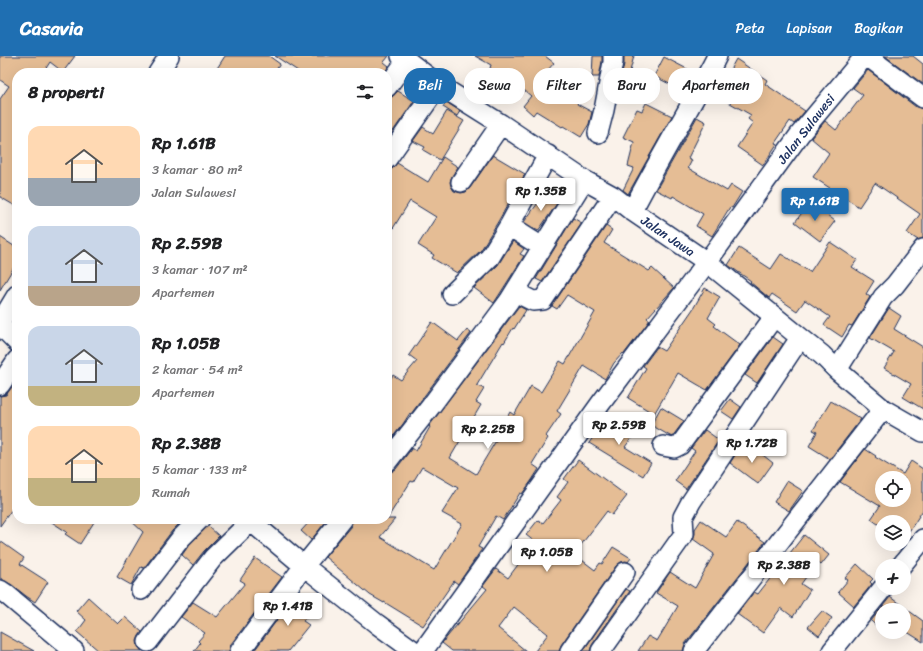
<!DOCTYPE html>
<html lang="id">
<head>
<meta charset="utf-8">
<style>
	body { margin:0; font-family:Sriracha,sans-serif; background:#f2f2f2; color:#202124; height:100vh; display:flex; flex-direction:column; font-size:15px; white-space:nowrap }
	* { box-sizing:border-box; margin:0 }
	p { font-size:13px; color:#757577 }
	.icon { flex:none; width:22px; height:22px; fill:none; stroke:currentColor; stroke-width:2; stroke-linecap:round; stroke-linejoin:round }
	.map { position:relative; flex:1; overflow:hidden }
	.details { position:absolute; left:12px; top:12px; width:380px; height:456px; display:flex; flex-direction:column; background:#fff; border-radius:16px; box-shadow:0 4px 16px #0002 }
	.details>* { flex:none }
	.hud { position:absolute; left:404px; top:12px; width:380px; height:36px; display:flex; gap:8px }
	.fabs { position:absolute; left:875px; top:415px; display:grid; gap:8px }
	.fabs a { display:grid; place-items:center; width:36px; height:36px; border-radius:50%; background:#fff; box-shadow:0 4px 16px #0002; font-size:20px }
	.price { position:absolute; translate:-50% -34px; padding:0 9px; border-radius:4px; background:#fff; color:#222; font-size:13px; line-height:26px; filter:drop-shadow(0 1px 2px #0008) }
	.price::after { content:''; position:absolute; left:50%; top:24px; width:12px; height:9px; margin-left:-6px; background:inherit; clip-path:polygon(0 0,100% 0,50% 100%) }
	.price.current { background:#1f6fb2; color:#fff }
	ul { padding:0; list-style:none }
	li { display:flex; align-items:center; gap:12px; height:100px; padding:0 16px }
	li span { display:grid; place-items:center; flex:none; width:112px; height:80px; border-radius:12px; color:#555 }
	li>.icon { margin-inline-start:auto }
	span .icon { width:48px; height:48px; fill:#fffc; stroke-width:1 }
	li b { font-size:17px }
	h2 { display:flex; justify-content:space-between; align-items:center; height:48px; padding:0 16px; font-size:17px }
	.pill { padding:0 14px; border-radius:16px; background:#fff; box-shadow:0 4px 16px #0002; font-size:14px; line-height:36px }
	.pill.current { background:#1f6fb2; color:#fff }
	header { display:flex; align-items:center; gap:24px; box-sizing:border-box; height:56px; padding:0 20px; background:#1f6fb2; color:#fff }
	header strong { font-size:19px }
	nav { display:flex; gap:22px; margin-inline-start:auto; font-size:14px }
	.map>svg:first-child { display:block }
	.building { fill:#e5bd95; stroke:#1b2f5e; fill-rule:evenodd }
	.lines { fill:none; stroke-linecap:round; stroke-linejoin:round }
	.minor-casing { stroke:#1b2f5e; stroke-width:22 }
	.minor { stroke:#fff; stroke-width:19 }
	.labels { text-anchor:middle; dominant-baseline:central; stroke-width:4; stroke-linejoin:round; paint-order:stroke }
	.street-label { font-size:13px; fill:#1b2f5e; stroke:#fff }
</style>
</head>
<body>
<header>
<strong>Casavia</strong>
<nav><a>Peta</a><a>Lapisan</a><a>Bagikan</a></nav>
</header>
<div class="map">
<svg width="923" height="595" viewBox="0 0 923 595">
	<rect width="100%" height="100%" fill="#faf2ea"/>
	<filter id="ink" filterUnits="userSpaceOnUse"><feTurbulence type="fractalNoise" baseFrequency=".025" numOctaves="2"/><feDisplacementMap in="SourceGraphic" scale="8" xChannelSelector="R" yChannelSelector="G"/><feConvolveMatrix kernelMatrix="1 2 1 2 8 2 1 2 1" color-interpolation-filters="sRGB"/></filter>
	<g filter="url(#ink)">
		<!-- building -->
		<path class="building" d="M0,0H75L63,16L50,6L43,17H17V151L0,141V43L9,30L0,24Z
			M225,0H269L280,8L274,17H214Z
			M275,0H389L384,6L389,10L384,17H301Z
			M475,0H545L554,7L547,15L583,38L577,48L592,56L589,68L581,81L563,70L562,71L536,55L533,59L523,50L531,40L506,19L502,23L490,12L491,9Z
			M593,0H602V5L599,21H592Z
			M624,0H634L629,19L622,18L624,8Z
			M885,0H913L923,8V28Z
			M664,1L691,15L681,34L654,20Z
			M736,3L767,24L765,28L805,55L794,68L790,65L775,87L777,88L763,109L737,91L753,67L748,63L751,59L716,39Z
			M868,14L916,51L923,53V182L918,184L907,177L920,158L875,127L859,151L813,121L829,97L811,82L825,65L836,74L863,39L853,32Z
			M398,35L414,45L387,84V42L392,41Z
			M446,46L460,55L457,60L443,51Z
			M646,47L672,60L628,138L623,134L634,112L628,110L634,86L623,81L637,53L642,55Z
			M447,55L464,65L440,104L423,94L425,91L413,85L423,71L433,78Z
			M697,61L706,66L688,102L692,104L688,112L727,135L731,129L742,136L732,152L730,151L712,180L696,170L703,158L673,140L672,142L656,134Z
			M493,99L525,118L499,164L481,194L457,217L432,202L434,199L418,189L436,161L410,145L387,182V116L389,114L392,113L397,107L428,126L443,101L458,111L452,120L450,126L451,130L454,135L461,137L466,136L470,132Z
			M546,136L558,146L545,165L538,175L524,166Z
			M810,146L835,165L820,185L795,166Z
			M573,162L582,167L542,226L536,223Z
			M606,170L612,174L604,187L649,215L652,212L674,232L647,262L650,264L624,298L623,297L614,307L605,323L584,310L557,355L561,358L546,380L548,382L532,408L539,413L532,424L522,438L520,437L503,464L496,460L478,491L482,493L458,528L454,525L423,570L384,546V547L370,539L325,501L351,470L353,463H387V417L391,416L396,413L412,392L416,395L430,371L429,370L519,250L526,254L514,273L513,272L504,287L503,286L477,329L484,333L476,346L481,349L450,402L476,418L500,378L498,377L510,356L514,359L531,330L541,336L560,305L565,308L595,256L567,239L557,253L552,250ZM422,411L458,432L442,457L462,468L434,514L380,481L395,463H387L411,425L413,426Z
			M0,181L17,192V206L0,234Z
			M513,185L524,193L520,198L524,200L494,247L474,232L498,209Z
			M830,186L857,204L852,211L874,225L866,238L870,241L852,270L849,269L842,281L824,269L830,261L805,244L797,255L772,238L769,242L750,226L751,225L728,209L739,192L771,213L781,198L810,216Z
			M705,232L720,241L708,262L716,268L714,270L740,289L707,334L678,317L654,358L628,342L646,312L643,310L657,291L664,295L693,253Z
			M889,252L901,260L894,273L923,291V353L903,341L911,328L884,312L894,296L870,282Z
			M432,266L458,285L467,274L471,277L422,343L411,358L410,357L403,368L387,388V328L393,319L401,324L417,305L409,299Z
			M773,281L783,288L757,327L745,319Z
			M17,324V446L0,470V340L6,339Z
			M730,343L741,351L733,363L721,355Z
			M831,345L861,363L830,403L809,390L817,376L813,374Z
			M661,351L684,365L672,381L670,380L651,369Z
			M607,361L633,380L625,391L651,407L643,420L589,387Z
			M705,374L719,384L686,433L675,425L695,395L691,392Z
			M749,388L773,407L758,428L730,407L737,396L741,399Z
			M865,393L876,400L875,401L903,418L911,405L923,413V454L904,483V466H882V471L871,463L880,450L840,426ZM882,422H904V444H882Z
			M578,404L627,440L612,459L607,455L574,498L595,514L600,507L602,508L613,491L631,502L628,506L626,505L621,506L616,510L561,589L559,595H535L548,578L514,551L498,572L526,595H452L442,587L487,533L483,530L496,513L508,522L535,486L526,479L538,464L543,467L561,444L557,441L568,426L564,423Z
			M787,425L803,435L789,455L774,446Z
			M47,463H96L80,488L65,478L67,476Z
			M129,463H184L172,475L144,512L141,511L131,529L117,521L143,476Z
			M312,463H328L311,484L301,475Z
			M701,464L726,481L737,466L765,486L685,588L683,595H638L648,580L657,585L678,550L656,537L670,516L695,532L714,498L693,483L695,478V473Z
			M208,470L219,480L204,495L193,509L182,499L189,489Z
			M804,479L829,499L821,509L817,506L801,528L810,534L793,561L781,552L763,577L737,558L754,536L758,538Z
			M0,485L24,502L20,508L48,526L35,546L26,540L12,529L0,522Z
			M255,502L282,521L231,588L229,595H194L200,587L198,585L205,577L181,561L193,546L217,561L245,527L240,524Z
			M857,508L873,523L870,526L872,528L854,550L838,536L848,524L845,522Z
			M626,533L630,535L617,553L592,589L590,595H583Z
			M297,537L315,551L303,565L309,569L288,595H254Z
			M88,541L118,568L125,561L142,576L139,580L137,585L138,591L142,595H99L77,576L86,564L76,555Z
			M890,541L923,565V586L904,574V554H882V575L871,565Z
			M822,555L832,562L819,580L808,571Z
			M0,576L34,595H0Z"/>
		<g class="lines">
			<defs>
				<path id="minor" d="M401,0L439,29L501,68L584,124L613,140L632,155L707,206L822,299L837,314L883,353L923,376
					M867,0L923,42
					M158,17L169,0
					M387,31L407,4
					M598,77L604,54L613,6V0
					M387,103L439,29
					M461,126L501,68
					M632,155C658,105 687,57 713,8L717,0
					M509,170L542,191
					M515,236L533,245L543,244L613,140
					M452,238L490,201L509,170L548,99
					M0,267L17,239
					M0,269L17,286
					M837,314L883,241L895,229L923,193
					M0,329L17,304
					M663,390L674,392L680,389L774,261
					M387,406L431,350L509,245L584,124
					M248,463L304,510L377,568L414,595
					M901,510L923,483
					M0,534L6,538L74,595
					M141,534L181,482L200,463
					M148,586L213,502L253,463
					M240,595L304,510L342,463
					M423,595L601,347L707,206L800,78L865,0
					M570,595L625,516
					M601,595L684,478L683,461L691,446L800,282
					M694,595L883,353
					M832,595L883,532"/>
			</defs>
			<!-- minor casing -->
			<use href="#minor" class="minor-casing"/>
			<!-- minor -->
			<use href="#minor" class="minor"/>
		</g>
	</g>
	<g class="labels">
		<!-- street labels -->
		<g class="street-label">
			<text transform="translate(806 73) rotate(-52)">Jalan Sulawesi</text>
			<text transform="translate(668 180) rotate(34)">Jalan Jawa</text>
		</g>
	</g>
</svg>
<div class="fabs">
<a><svg class="icon" aria-label="locate" viewBox="0 0 24 24"><circle cx="12" cy="12" r="6"/><path d="M12 2v4M12 18v4M2 12h4M18 12h4"/></svg></a>
<a><svg class="icon" aria-label="layers" viewBox="0 0 24 24"><path d="M12 4l9 5-9 5-9-5zM3 14l9 5 9-5"/></svg></a>
<a>+</a>
<a>−</a>
</div>
<b class="price" style="left:541px;top:156px">Rp 1.35B</b>
<b class="price current" style="left:815px;top:166px">Rp 1.61B</b>
<b class="price" style="left:619px;top:390px">Rp 2.59B</b>
<b class="price" style="left:488px;top:394px">Rp 2.25B</b>
<b class="price" style="left:752px;top:408px">Rp 1.72B</b>
<b class="price" style="left:547px;top:517px">Rp 1.05B</b>
<b class="price" style="left:784px;top:530px">Rp 2.38B</b>
<b class="price" style="left:288px;top:571px">Rp 1.41B</b>
<div class="hud">
<a class="pill current">Beli</a>
<a class="pill">Sewa</a>
<a class="pill">Filter</a>
<a class="pill">Baru</a>
<a class="pill">Apartemen</a>
</div>
<section class="details">
<h2>8 properti<svg class="icon" aria-label="filters" viewBox="0 0 24 24"><path d="M4 7h16M4 17h16"/><circle cx="9" cy="7" r="2"/><circle cx="15" cy="17" r="2"/></svg></h2>
<ul>
<li><span style="background:linear-gradient(#ffd9b3 65%,#9aa5b1 0)"><svg class="icon" aria-label="home" viewBox="0 0 24 24"><path d="M3 11l9-7 9 7M6 9v11h12V9"/></svg></span><div><b>Rp 1.61B</b><p>3 kamar · 80 m²</p><p>Jalan Sulawesi</p></div></li>
<li><span style="background:linear-gradient(#c9d6e8 75%,#b9a48a 0)"><svg class="icon" aria-label="home" viewBox="0 0 24 24"><path d="M3 11l9-7 9 7M6 9v11h12V9"/></svg></span><div><b>Rp 2.59B</b><p>3 kamar · 107 m²</p><p>Apartemen</p></div></li>
<li><span style="background:linear-gradient(#c9d6e8 75%,#c2b280 0)"><svg class="icon" aria-label="home" viewBox="0 0 24 24"><path d="M3 11l9-7 9 7M6 9v11h12V9"/></svg></span><div><b>Rp 1.05B</b><p>2 kamar · 54 m²</p><p>Apartemen</p></div></li>
<li><span style="background:linear-gradient(#ffd9b3 65%,#c2b280 0)"><svg class="icon" aria-label="home" viewBox="0 0 24 24"><path d="M3 11l9-7 9 7M6 9v11h12V9"/></svg></span><div><b>Rp 2.38B</b><p>5 kamar · 133 m²</p><p>Rumah</p></div></li>
</ul>
</section>
</div>
</body>
</html>
